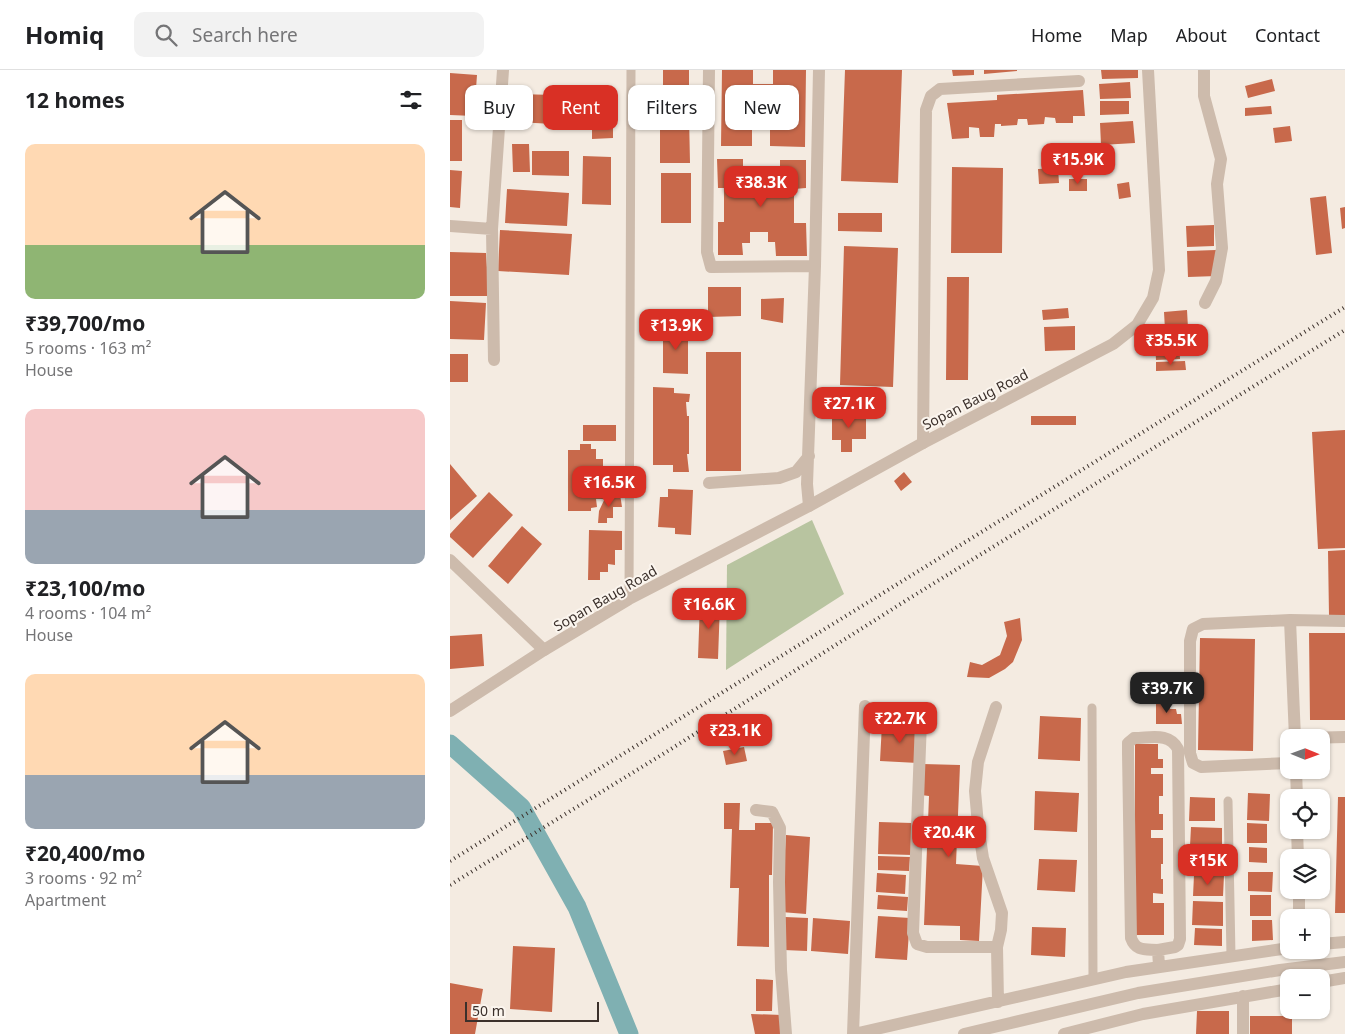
<!DOCTYPE html>
<html lang="en">
<head>
<meta charset="utf-8">
<style>
	body { margin:0; font-family:"Noto Sans",sans-serif; background:#f2f2f2; color:#202124; height:100vh; display:flex; flex-direction:column; font-size:19px; white-space:nowrap }
	* { box-sizing:border-box; margin:0 }
	p { font-size:16px; color:#757577 }
	.icon { flex:none; width:28px; height:28px; fill:none; stroke:currentColor; stroke-width:2; stroke-linecap:round; stroke-linejoin:round }
	.map { position:relative; flex:1; overflow:hidden }
	.sheet { display:flex; flex-direction:column; background:#fff; width:450px }
	.sheet>* { flex:none }
	.banner { position:absolute; left:15px; top:15px; width:475px; height:45px; display:flex; gap:10px }
	.needle { width:32px; rotate:91deg }
	.buttons { position:absolute; left:830px; top:659px; display:grid; gap:10px }
	.buttons a { display:grid; place-items:center; width:50px; height:50px; border-radius:10px; background:#fff; box-shadow:0 1px 4px #0004; font-size:25px }
	.scale { position:absolute; left:15px; bottom:12px; width:134px; box-sizing:border-box; padding-left:5px; border:2px solid #3b302b; border-top:0; font-size:14px; line-height:18px; white-space:nowrap; color:#3b302b; -webkit-text-stroke:4px #fbf5ee; paint-order:stroke }
	.price { position:absolute; translate:-50% -42px; padding:0 11px; border-radius:10px; background:#d93025; color:#fff; font-size:16px; line-height:32px; filter:drop-shadow(0 1px 2px #0008) }
	.price::after { content:''; position:absolute; left:50%; top:30px; width:15px; height:11px; margin-left:-8px; background:inherit; clip-path:polygon(0 0,100% 0,50% 100%) }
	.price.on { background:#222; color:#fff }
	ul { padding:0; list-style:none }
	li { display:grid; align-content:center; gap:10px; height:265px; padding:0 25px }
	li span { display:grid; place-items:center; height:155px; border-radius:10px; color:#555 }
	li>.icon { margin-inline-start:auto }
	span .icon { width:90px; height:90px; fill:#fffc; stroke-width:1 }
	li b { font-size:21px }
	h2 { display:flex; justify-content:space-between; align-items:center; height:60px; padding:0 25px; font-size:21px }
	.pill { padding:0 18px; border-radius:10px; background:#fff; box-shadow:0 1px 4px #0004; font-size:18px; line-height:45px }
	.pill.on { background:#d93025; color:#fff }
	header { display:flex; align-items:center; gap:30px; box-sizing:border-box; height:70px; padding:0 25px; background:#fff; border-bottom:1px solid #e0e0e0 }
	header strong { font-size:24px }
	nav { display:flex; gap:28px; margin-inline-start:auto; font-size:18px }
	.search { width:350px; height:45px; background:#f2f2f2; display:flex; align-items:center; gap:12px; box-sizing:border-box; padding:0 18px; border-radius:10px; color:#757577; font-size:19px }
	main { display:flex; flex:1; min-height:0 }
	.map>svg:first-child { display:block }
	.green { fill:#b8c4a0 }
	.lines { fill:none; stroke-linecap:round; stroke-linejoin:round }
	.canal { stroke:#7fb0b2; stroke-width:19 }
	.building { fill:#c8694b }
	.service { stroke:#cdbbac; stroke-width:9 }
	.minor { stroke:#cdbbac; stroke-width:12 }
	.tertiary { stroke:#cdbbac; stroke-width:12 }
	.rail { stroke:#3b302b; stroke-width:4; stroke-dasharray:1 4; stroke-linecap:butt }
	.labels { text-anchor:middle; dominant-baseline:central; stroke-width:4; stroke-linejoin:round; paint-order:stroke }
	.street-label { font-size:14px; fill:#3b302b; stroke:#fbf5ee }
</style>
</head>
<body>
<header>
<strong>Homiq</strong>
<div class="search"><svg class="icon" aria-label="search" viewBox="0 0 24 24"><circle cx="10" cy="10" r="6"/><path d="M15 15l6 6"/></svg>Search here</div>
<nav><a>Home</a><a>Map</a><a>About</a><a>Contact</a></nav>
</header>
<main>
<section class="sheet">
<h2>12 homes<svg class="icon" aria-label="filters" viewBox="0 0 24 24"><path d="M4 7h16M4 17h16"/><circle cx="9" cy="7" r="2"/><circle cx="15" cy="17" r="2"/></svg></h2>
<ul>
<li><span style="background:linear-gradient(#ffd9b3 65%,#8fb573 0)"><svg class="icon" aria-label="home" viewBox="0 0 24 24"><path d="M3 11l9-7 9 7M6 9v11h12V9"/></svg></span><div><b>₹39,700/mo</b><p>5 rooms · 163 m²</p><p>House</p></div></li>
<li><span style="background:linear-gradient(#f6c9c9 65%,#9aa5b1 0)"><svg class="icon" aria-label="home" viewBox="0 0 24 24"><path d="M3 11l9-7 9 7M6 9v11h12V9"/></svg></span><div><b>₹23,100/mo</b><p>4 rooms · 104 m²</p><p>House</p></div></li>
<li><span style="background:linear-gradient(#ffd9b3 65%,#9aa5b1 0)"><svg class="icon" aria-label="home" viewBox="0 0 24 24"><path d="M3 11l9-7 9 7M6 9v11h12V9"/></svg></span><div><b>₹20,400/mo</b><p>3 rooms · 92 m²</p><p>Apartment</p></div></li>
</ul>
</section>
<div class="map">
<svg width="895" height="964" viewBox="0 0 895 964">
	<rect width="100%" height="100%" fill="#f4ebe1"/>
	<!-- green -->
	<path class="green" d="M362,450L394,524L276,600L277,495Z"/>
	<g class="lines">
		<!-- canal -->
		<path class="canal" d="M0,674L71,737L127,837L179,964"/>
	</g>
	<!-- building -->
	<path class="building" d="M213,0H239V19H213Z
		M272,0H303V14H323V0H356L355,77L320,76V50H302V76H271Z
		M395,0H452L448,113L391,111Z
		M502,0H524V5L503,6Z
		M534,0H567V1L534,4Z
		M651,0H688V8L652,9Z
		M0,3L27,5L24,46L0,45Z
		M822,9L825,21L798,28L795,16Z
		M680,12L681,28L650,29L649,14Z
		M633,20L635,46H623V53H606L605,48L595,47L594,54L578,55L577,49H568L567,55L551,56V54H545L544,67H530L529,58L519,57V68L502,69L497,33L547,30V25Z
		M68,24L104,25L103,54L67,52Z
		M142,27H163V68L142,69Z
		M650,31H679V44L650,45Z
		M821,36L822,44L795,46V38Z
		M239,45L240,93H210V46Z
		M0,50H12V91H0Z
		M683,51L685,73L651,75L650,53Z
		M840,56L842,71L825,73L823,58Z
		M62,74H79L80,102H63Z
		M82,81H119V106L82,105Z
		M133,86L161,87V135L132,134Z
		M267,89H293V99H301V123L322,122L321,98H330V90H356V118L344,119V153H356L357,186H326L325,172H318V162H300V173H292L293,185H268V152H274V118H268Z
		M502,97L553,98L552,183H501Z
		M608,98L609,113L589,114L588,99Z
		M0,100L12,101L10,138L0,137Z
		M211,103H241V153H211Z
		M619,109H637V121H619Z
		M679,112L681,127L669,129L667,114Z
		M57,119L119,123L117,156L55,153Z
		M876,126L882,183L866,185L860,128Z
		M895,137V158L892,159L890,138Z
		M388,143H432V162L388,161Z
		M764,155V176L737,177L736,156Z
		M50,160L122,164L119,205L48,201Z
		M394,176L448,178L443,317L390,315Z
		M766,180L767,206L738,207L737,181Z
		M0,182L36,183L39,226H0Z
		M497,207H519L518,310H496Z
		M258,217H291V246L258,247Z
		M334,228L333,253L311,249V229Z
		M0,231L36,233L34,270L0,269Z
		M618,238L619,248L593,250L592,240Z
		M737,240L738,258L715,260L714,242Z
		M625,256V280L595,281L594,257Z
		M213,258H238V304L213,303Z
		M729,270L730,289L706,290L705,272Z
		M256,282H291V401H256Z
		M0,284H18V312H0Z
		M735,291L736,300L706,301V292Z
		M203,317L224,318V323L240,324L239,332H236L237,346H239V384H237L239,402H223V395H203Z
		M416,343V369H402V382H391V370H382V344Z
		M581,346H626V355H581Z
		M133,355H166V371H133Z
		M895,360V478L868,479L862,362Z
		M130,374H141V379H146V389H153V403H146V415H153V429H146L147,437L141,438V441H118V380H130Z
		M0,394L27,426L0,450Z
		M454,402L462,412L451,421L444,411Z
		M218,419L243,420L241,465L225,464V458L208,457L210,427H218Z
		M39,422L63,445L23,488L0,467V464Z
		M170,424L172,437H163V448H157V453H148L149,441L156,426Z
		M72,456L92,474L58,514L38,496Z
		M139,460L172,461V480H165V495L158,494V502H150V510H138Z
		M895,480V546H879L878,481Z
		M250,532L270,533L268,589L248,588Z
		M570,548L572,570L563,592L555,599L539,608L517,607L520,592L532,595L550,585L557,566L554,552Z
		M859,563H895V650H860Z
		M32,564L34,596L0,599V566Z
		M750,568L805,569L803,681L748,680Z
		M706,632H727V634H720V639H726L727,644H731L732,654H706Z
		M590,646L631,648L630,691L588,689Z
		M432,654L470,656L468,693L430,691Z
		M685,674H708V689H713V698H701V704H713V726H709V744H713V760H701V768H713V794H711V809H713V824L703,823V833H714V865H685Z
		M294,677L297,691L276,695L273,681Z
		M473,694L510,695L506,794L533,796L529,871L510,870V856L474,855L479,726L471,725Z
		M585,721L629,723L627,762L584,760Z
		M798,723L820,724L819,751L797,750Z
		M740,727L765,728V751H739Z
		M888,727H895V843H885Z
		M274,733H290L289,760H305V753H323L322,805H319V877L287,876L289,818H280L282,759H274Z
		M429,752L462,753V785L428,784Z
		M797,753L817,754V773H797Z
		M741,757L772,758V777L740,776Z
		M336,765L360,767L356,844L331,842Z
		M799,777L817,778V793L799,792Z
		M745,783L774,784V805L744,804Z
		M428,786L460,787L459,801L428,800Z
		M589,789L627,790L625,822L587,820Z
		M798,802H823L822,822L798,821Z
		M427,803L456,805L455,824L426,822Z
		M744,805H774L773,826H743Z
		M428,825L458,827L457,841L427,839Z
		M800,825H821V846H800Z
		M743,831L773,832V856L742,855Z
		M428,846L460,848L457,890L425,888Z
		M335,847L358,848L357,881L334,880Z
		M363,848L400,851L398,884L361,881Z
		M802,850H822L823,870L802,871Z
		M582,857L616,858L615,887L581,885Z
		M745,858L772,859V876L744,875Z
		M63,876L105,878L102,942L60,939Z
		M306,909L323,910L322,941H306Z
		M0,913L33,919L25,964H0Z
		M747,941H779V964H746Z
		M301,944L332,945V964H305Z
		M800,946H842V964H800Z"/>
	<g class="lines">
		<!-- service -->
		<path class="service" d="M179,529L181,0
			M642,638L643,909
			M778,731L781,886"/>
		<!-- minor -->
		<path class="minor" d="M259,0L257,182L261,197L365,196
			M754,0V26L771,89L767,114L772,178L766,211L755,233
			M0,156L42,159
			M44,290L42,159L53,0
			M473,373L476,40L481,26L490,19L629,11
			M259,413L329,408L346,402L359,386
			M359,436L357,414L365,196L369,0
			M0,490L94,580
			M840,550L845,668
			M546,637L528,692L525,721L528,755L533,788L552,843L551,860L547,877L548,932
			M471,651L463,863L467,874L477,877H547
			M854,668L895,667
			M839,693L751,697L743,693L740,683V571L743,559L753,554L840,550L895,551
			M846,700L847,728
			M306,740L322,742L330,758L329,812L331,900L336,964
			M847,760L848,788
			M849,820V848
			M871,874L895,872
			M708,880L725,877L728,875L730,869L728,679C719,662 701,668 684,668L678,673V683L681,868C686,882 696,879 708,880L709,896
			M871,912L895,908
			M403,964L415,636
			M404,964L676,902L839,878
			M614,964L693,944L839,919
			M793,964V926"/>
		<!-- tertiary -->
		<path class="tertiary" d="M0,641L94,580L179,529L359,436L473,373L663,274L687,255L703,228L709,200L698,0
			M514,964L688,923L830,900L895,892"/>
		<!-- rail -->
		<path class="rail" d="M0,791L895,237
			M0,815L213,684L460,528L895,260"/>
	</g>
	<g class="labels">
		<!-- street labels -->
		<g class="street-label">
			<text transform="translate(525 329) rotate(-27)">Sopan Baug Road</text>
			<text transform="translate(155 528) rotate(-30)">Sopan Baug Road</text>
		</g>
	</g>
</svg>
<div class="buttons">
<a><svg class="needle" viewBox="-14 -14 28 28"><path d="M0-13l5 13h-10z" fill="#e53935"/><path d="M0 13l5-13h-10z" fill="#757577"/></svg></a>
<a><svg class="icon" aria-label="locate" viewBox="0 0 24 24"><circle cx="12" cy="12" r="6"/><path d="M12 2v4M12 18v4M2 12h4M18 12h4"/></svg></a>
<a><svg class="icon" aria-label="layers" viewBox="0 0 24 24"><path d="M12 4l9 5-9 5-9-5zM3 14l9 5 9-5"/></svg></a>
<a>+</a>
<a>−</a>
</div>
<div class="scale">50 m</div>
<b class="price" style="left:628px;top:115px">₹15.9K</b>
<b class="price" style="left:311px;top:138px">₹38.3K</b>
<b class="price" style="left:226px;top:281px">₹13.9K</b>
<b class="price" style="left:721px;top:296px">₹35.5K</b>
<b class="price" style="left:399px;top:359px">₹27.1K</b>
<b class="price" style="left:159px;top:438px">₹16.5K</b>
<b class="price" style="left:259px;top:560px">₹16.6K</b>
<b class="price on" style="left:717px;top:644px">₹39.7K</b>
<b class="price" style="left:450px;top:674px">₹22.7K</b>
<b class="price" style="left:285px;top:686px">₹23.1K</b>
<b class="price" style="left:499px;top:788px">₹20.4K</b>
<b class="price" style="left:758px;top:816px">₹15K</b>
<div class="banner">
<a class="pill">Buy</a>
<a class="pill on">Rent</a>
<a class="pill">Filters</a>
<a class="pill">New</a>
</div>
</div>
</main>
</body>
</html>
